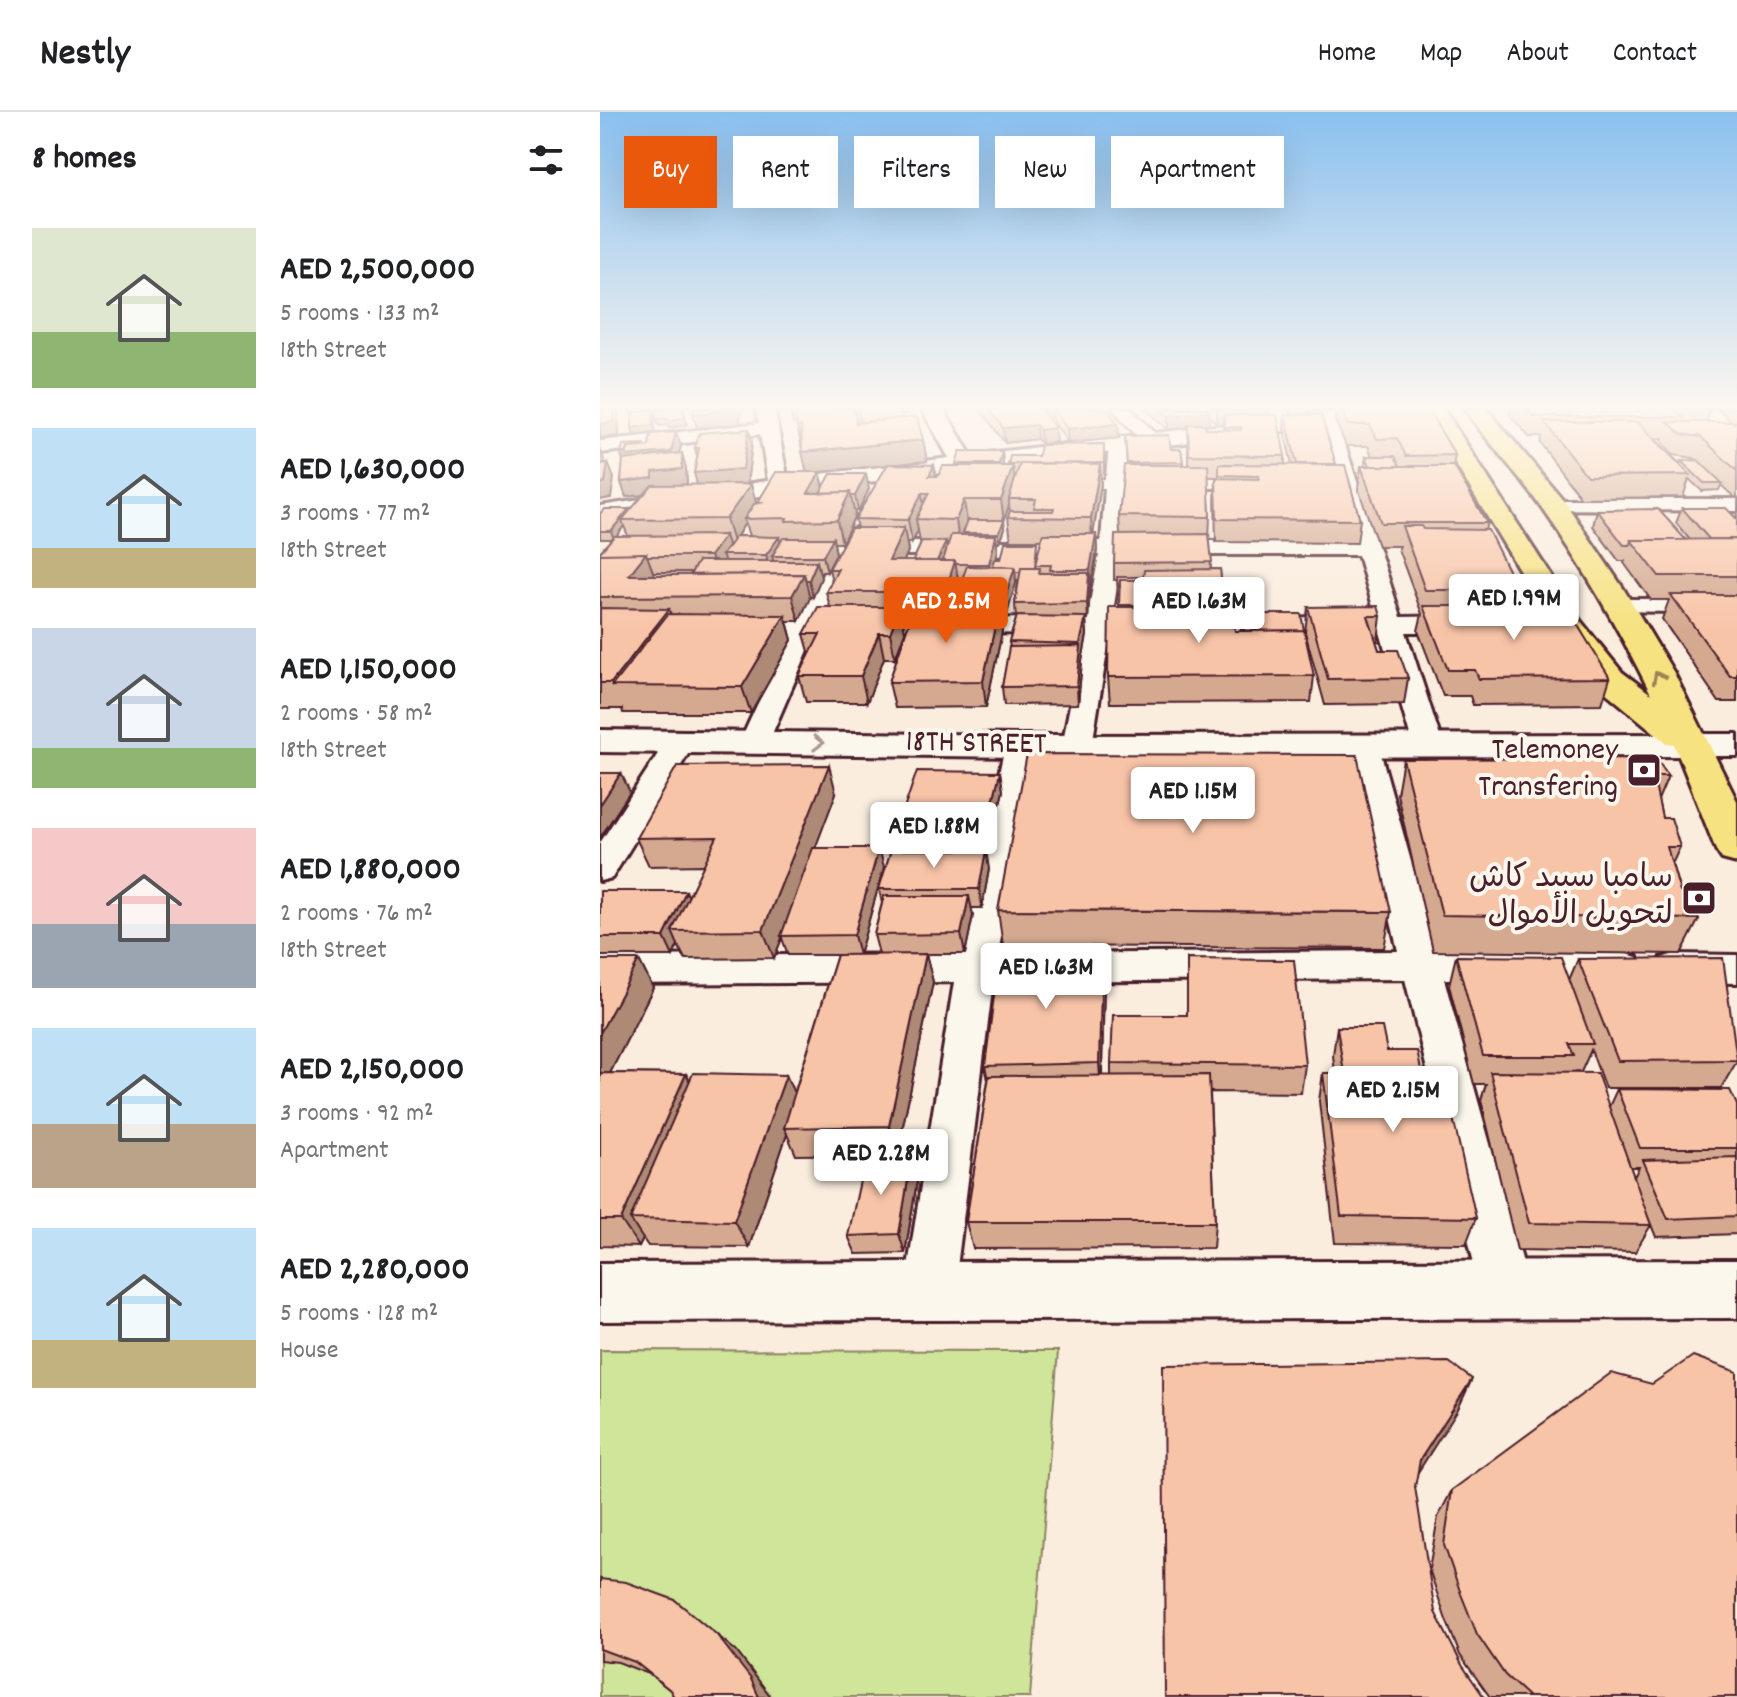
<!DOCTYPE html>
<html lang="en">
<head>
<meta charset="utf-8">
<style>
	body { margin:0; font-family:Dekko,"Playpen Sans Arabic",sans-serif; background:#f6f6f6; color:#202124; height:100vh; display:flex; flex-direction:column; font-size:30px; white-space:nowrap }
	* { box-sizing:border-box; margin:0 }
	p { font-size:26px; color:#757577 }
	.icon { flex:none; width:44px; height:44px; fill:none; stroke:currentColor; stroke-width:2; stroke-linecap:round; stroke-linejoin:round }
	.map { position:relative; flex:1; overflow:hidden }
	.side { display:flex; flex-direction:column; background:#fff; width:600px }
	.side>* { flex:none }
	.banner { position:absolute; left:24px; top:24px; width:760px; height:72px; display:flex; gap:16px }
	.price { position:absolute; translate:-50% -68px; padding:0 18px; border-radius:8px; background:#fff; color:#222; font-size:26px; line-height:52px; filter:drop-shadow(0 2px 4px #0008) }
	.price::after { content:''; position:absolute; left:50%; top:48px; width:24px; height:18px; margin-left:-12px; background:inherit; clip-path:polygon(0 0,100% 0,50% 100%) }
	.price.current { background:#ea580c; color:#fff }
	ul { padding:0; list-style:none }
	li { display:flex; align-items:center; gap:24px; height:200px; padding:0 32px }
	li span { display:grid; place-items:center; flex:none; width:224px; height:160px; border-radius:0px; color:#555 }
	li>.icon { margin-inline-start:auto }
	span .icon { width:96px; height:96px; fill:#fffc; stroke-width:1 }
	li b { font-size:34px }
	h2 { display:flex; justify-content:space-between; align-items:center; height:96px; padding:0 32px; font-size:34px }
	.chip { padding:0 28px; border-radius:0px; background:#fff; box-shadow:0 8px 32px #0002; font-size:28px; line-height:72px }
	.chip.current { background:#ea580c; color:#fff }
	header { display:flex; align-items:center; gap:48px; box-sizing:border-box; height:112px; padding:0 40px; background:#fff; border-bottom:2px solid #e0e0e0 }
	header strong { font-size:38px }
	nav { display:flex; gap:44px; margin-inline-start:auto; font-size:28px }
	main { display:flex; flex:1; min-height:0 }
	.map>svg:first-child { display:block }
	.green { fill:#cee59a; stroke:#8c8262; stroke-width:2 }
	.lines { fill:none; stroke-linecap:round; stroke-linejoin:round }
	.street-casing { stroke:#4a1f2b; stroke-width:6 }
	.secondary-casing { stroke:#4a1f2b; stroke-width:6 }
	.primary-casing { stroke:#4a1f2b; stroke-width:6 }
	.street { fill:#fbf7ec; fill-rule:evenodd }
	.secondary { fill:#fbf7ec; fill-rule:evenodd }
	.primary { fill:#f6e281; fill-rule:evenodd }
	.wall { fill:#d5a990; stroke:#4a1f2b; stroke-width:2; fill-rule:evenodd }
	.shaded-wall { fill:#ae8976; stroke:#4a1f2b; stroke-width:2 }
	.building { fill:#f8c4a8; stroke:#4a1f2b; stroke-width:2 }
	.oneway { stroke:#a08056 }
	.oneway2 { stroke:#ab9695 }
	.labels { text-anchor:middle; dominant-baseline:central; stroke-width:8; stroke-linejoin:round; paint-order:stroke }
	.street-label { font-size:32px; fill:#4a1f2b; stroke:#fbf7ec }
	.poi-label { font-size:32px; fill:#4a1f2b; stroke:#fbf7ec; text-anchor:end }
</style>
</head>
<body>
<header>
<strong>Nestly</strong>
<nav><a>Home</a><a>Map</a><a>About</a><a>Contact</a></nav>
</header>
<main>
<section class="side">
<h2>8 homes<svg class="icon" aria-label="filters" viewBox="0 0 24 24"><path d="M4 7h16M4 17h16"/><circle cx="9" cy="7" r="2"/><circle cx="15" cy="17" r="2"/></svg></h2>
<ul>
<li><span style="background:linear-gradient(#dfe7d0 65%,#8fb573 0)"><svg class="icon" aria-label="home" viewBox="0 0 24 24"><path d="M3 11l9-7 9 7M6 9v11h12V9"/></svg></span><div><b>AED 2,500,000</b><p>5 rooms · 133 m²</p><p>18th Street</p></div></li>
<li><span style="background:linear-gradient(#bfe0f5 75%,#c2b280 0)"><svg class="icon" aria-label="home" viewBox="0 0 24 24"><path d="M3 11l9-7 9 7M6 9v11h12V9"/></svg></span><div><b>AED 1,630,000</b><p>3 rooms · 77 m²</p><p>18th Street</p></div></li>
<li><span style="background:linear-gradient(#c9d6e8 75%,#8fb573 0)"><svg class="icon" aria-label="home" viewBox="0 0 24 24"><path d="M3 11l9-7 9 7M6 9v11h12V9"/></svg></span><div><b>AED 1,150,000</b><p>2 rooms · 58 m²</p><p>18th Street</p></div></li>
<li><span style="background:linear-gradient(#f6c9c9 60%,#9aa5b1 0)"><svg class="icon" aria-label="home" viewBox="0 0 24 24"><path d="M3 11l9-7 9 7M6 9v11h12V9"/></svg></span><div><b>AED 1,880,000</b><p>2 rooms · 76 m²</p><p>18th Street</p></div></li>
<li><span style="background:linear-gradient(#bfe0f5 60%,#b9a48a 0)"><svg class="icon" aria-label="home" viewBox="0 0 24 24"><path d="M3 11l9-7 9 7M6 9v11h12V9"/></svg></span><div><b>AED 2,150,000</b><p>3 rooms · 92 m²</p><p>Apartment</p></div></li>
<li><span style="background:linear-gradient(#bfe0f5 70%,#c2b280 0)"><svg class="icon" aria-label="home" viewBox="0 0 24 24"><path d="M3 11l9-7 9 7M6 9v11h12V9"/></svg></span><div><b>AED 2,280,000</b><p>5 rooms · 128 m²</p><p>House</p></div></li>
</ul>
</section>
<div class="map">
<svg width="1137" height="1585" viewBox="0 0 1137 1585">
	<rect width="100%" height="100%" fill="#faedde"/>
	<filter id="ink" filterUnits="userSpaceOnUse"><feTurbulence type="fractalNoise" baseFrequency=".0125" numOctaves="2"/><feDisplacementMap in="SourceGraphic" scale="16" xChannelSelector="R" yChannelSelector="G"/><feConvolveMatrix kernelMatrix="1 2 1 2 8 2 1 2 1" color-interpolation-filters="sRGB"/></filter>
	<g filter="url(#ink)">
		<!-- green -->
		<path class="green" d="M0,1238L458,1239L430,1585H0Z"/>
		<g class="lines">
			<defs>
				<path id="street" d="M156,296H174L189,374L186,378H172L169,374L160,322L0,341V329L159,311Z
					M512,296H530L561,327L563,331L561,335H547Z
					M665,296H684L701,313L692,318L686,317Z
					M1097,296H1116L1137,315V331L1130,329Z
					M728,303L737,308L801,505L870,504L879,507L883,512L879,517L870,520H806L843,634L839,640L828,643L817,640L813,634L780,520L510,521L492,634L488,640L477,643L466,640L462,634L484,521L215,522L166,636L155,639L144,636L140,630L189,523L132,520L128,515L132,510L197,507L234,443L180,441L177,436L180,431L241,429L248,418L256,416L267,423L264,429H501L505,376H453L443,370L453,364H506L509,335L518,329L527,335L526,364H665L675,370L665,376H526L524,429H754L719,308ZM257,443H499L487,506L223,507ZM522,443H758L776,505L512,506Z
					M953,387H1137V399L946,397L942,393L946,389Z
					M1021,487H1137V501L1012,499L1009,494L1012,489Z
					M81,620L92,623L96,629L12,766L0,769V731L70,623Z
					M420,625L431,628L435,634L398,842L798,839L749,635L753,629L764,626L775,629L779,635L836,839L1023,841L1037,845L1042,855L1037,865L1023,869L844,867L930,1176L923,1193L905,1200L887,1193L880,1176L805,867L393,870L354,1179L347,1196L329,1203L311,1196L304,1179L354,870L0,872V844L360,842L405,634L409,628Z
					M1075,842L1137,843V871L1075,870L1061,866L1056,856L1061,846Z"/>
				<path id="secondary" d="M321,296H343L371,343L764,296H831L821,302L179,381L0,410V394L179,367L349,346Z
					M0,618L420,623L1137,622V644L420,645L0,640Z
					M1137,1148V1206L0,1209V1151Z"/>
				<path id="primary" d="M822,296H843L979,507L1022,560L1051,582C1019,518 984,455 943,397C919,362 888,331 864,296H886L964,389L1023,476L1074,561L1137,689V751L1122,747L1116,738L1074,632L1067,631L998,574L956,519Z"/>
			</defs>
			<!-- street casing -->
			<use href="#street" class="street-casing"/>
			<!-- secondary casing -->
			<use href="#secondary" class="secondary-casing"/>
			<!-- primary casing -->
			<use href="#primary" class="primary-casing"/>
			<!-- street -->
			<use href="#street" class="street"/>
			<!-- secondary -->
			<use href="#secondary" class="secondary"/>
			<!-- primary -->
			<use href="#primary" class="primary"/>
		</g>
		<!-- wall -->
		<path class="wall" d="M379,296H440L443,301L441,296H506L519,326L468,331L453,309L452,306H448L456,330L441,332L437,327L405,331Z
			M545,296H667V303L685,344V353H692L684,317L685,303L736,353L760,408L757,431L616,430L615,388L616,366H618V365H608L610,405L609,427L611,457H620L624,495L635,519H641L642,502L714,564L711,590L510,591L508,565L519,495L520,483H518L517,468H514V451L520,422L519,404L527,353L525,324L571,337L583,350V353H588V315L569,318ZM609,304L617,312L623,311V318L606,317L605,313L609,312Z
			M705,296H827L855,343L853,354L887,411L885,418L912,466L907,491H887L886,494L1010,566L1002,592L873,593L870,584H843L818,519L822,502L798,437L799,434H778L758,376L761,354H766L765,352L766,344H772L768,334H746L735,308L736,297L710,300Z
			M909,296H1110L1106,310H1131L1117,296H1137V385H1134L1121,373L1119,378L1102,379L1089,367L1083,385L981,386L940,331L941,325H929L909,302L910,298ZM1054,326H1063L1062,330L1074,343L1094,346L1097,348L1081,349L1080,352Z
			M301,302L303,306L323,328L327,349L294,352L334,353L336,364H338L356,354V352L402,339L403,354H408V352L438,344L504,332V366H501V373L493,422H496L497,438L491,475H490L488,508H486L487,523L482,549L478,592L404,593L402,575L410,535L409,530L416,507L415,492L418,469H416L405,509H400L402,520L386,595L295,596L289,570L311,504H302L305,520L295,546H284L267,590H206L199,564L210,543L204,522L230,495L226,480L232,469L229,457L257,416L255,407L288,353L220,360L224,375L269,377L258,399H254L255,403L242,431H234L236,442L227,460H220L221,466L213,485H210L199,509H187L192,528L151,601H23L22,597H0V440L12,427H0V402L29,397L30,399L44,383L26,385L21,370L23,348L21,341L44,332L45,335L81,334L79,341L86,356L87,372L80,373H97V344L95,336L149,317L152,331L147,372L156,391L207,360L197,312H193L306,302ZM409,393L410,399L408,405L411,428H441L438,443V438L396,447L398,439L397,430H400L405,416L404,409ZM145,411L149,424H137ZM24,414L28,424H16ZM318,419L320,430H322L313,449H304L308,439L307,431H312ZM53,460H92L90,463H54Z
			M1082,396L1136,405L1137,402V590H1119L1062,507L1069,488H1051L1024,451L1025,449H1019L993,414L997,398L1086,428H1090L1076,411Z
			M708,495L781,504L778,529H776L779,538L808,566L804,592L725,593L705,520Z
			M803,647L1068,664L1058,688L1062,706L1080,735L1072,752L1080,780L1099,807L1081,842L833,839L797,682Z
			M400,660L403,679L394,717H373L371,738L389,757L382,796H371L373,803L365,842H326L333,870L297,1042L196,1043L187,1022L149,1135L48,1134L43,1127L39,1135L0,1134V848H39L53,876L10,961L86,962L90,969L186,963L194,982L237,843H188L182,826L174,846L85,847L78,833L73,844H0V779L89,784L104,753L49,754L36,726L236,681L215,736L284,755L259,843L279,842L274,823L282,791L279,777L297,738L295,731L306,702L304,697Z
			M398,798L791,800L784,836L403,834Z
			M856,844L969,868L978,847L1137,944V949L1121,976H1005L991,938L981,960L967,961L1009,995L1017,977L1137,993V1122L1056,1125L1045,1098L1051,1113L1035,1140L917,1138L881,988L886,972H874L849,873ZM1030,1055H1039L1034,1065Z
			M587,847L705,953L701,981L610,980L615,1110L613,1136L373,1137L366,1110L388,968L385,954L504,871L502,964H511V951L587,903Z
			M737,915L787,939L822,962L876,1106L866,1132L735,1131L719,989L723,961H735L733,943Z
			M312,1044L318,1063L305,1141L256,1142L248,1124Z
			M1052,1272L1137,1585H890L860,1543L845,1505L829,1457L838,1405L852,1378Z
			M0,1467L136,1539L171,1585H74L70,1578L51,1563L18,1550L0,1548Z"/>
		<!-- shaded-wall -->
		<path class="shaded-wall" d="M0,296H18L19,324L0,326Z
			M29,296H84L87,313L69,316L68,313L59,314L56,307L83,301L54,304L55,320L34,323L32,316V306Z
			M137,296H141L140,312L97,316L93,302Z
			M213,296L244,308L193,312L190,298Z
			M254,296H305L306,302L256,307L260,331Z
			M446,296H452V306H447Z
			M632,296H667V307L624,303L623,311L617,312V298Z
			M711,296H736L710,300Z
			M609,299V312L569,318V304Z
			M518,312L519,326L468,331L467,317Z
			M436,313L437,327L405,331L403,316Z
			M201,314L202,335L197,315Z
			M455,316L456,330L441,332L440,318Z
			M149,317L152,331L147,372L98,376L94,361Z
			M76,320L81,334L75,355L23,349L21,341L44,332L46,339Z
			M323,328L327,349L220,360L225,381H208L207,361L202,340Z
			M1,339L6,354L0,363V343Z
			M402,339L403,353L400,366L399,352Z
			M82,341L86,356L87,372L58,375V381L26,385L21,370L53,360Z
			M8,351L14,366L11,386L0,388V372Z
			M500,352L501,373L492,429L491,406Z
			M334,353L338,374L329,364Z
			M413,354L415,376L409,387V393L404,409L405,416L400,430L399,421L404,409L401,388Z
			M266,362L269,377L258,399L255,384Z
			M151,372L157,394L144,407L145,411L133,430L126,407Z
			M250,380L255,403L242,431L237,408Z
			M322,381L325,403L316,407L318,419L312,431L308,408Z
			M364,388L367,410L359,431L356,408Z
			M29,397L32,405L22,408L24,414L14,427L11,419Z
			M304,416L308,439L294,473L289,449Z
			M496,422L497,438L491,475L490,458Z
			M125,423L130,439L122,443L124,448L116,460L110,444Z
			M396,423L398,439L391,469L389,452Z
			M179,425L183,441L172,444L175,454L171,460L166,443Z
			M233,426L236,442L227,460L223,444Z
			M346,430L347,438L334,469L332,460Z
			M46,441L55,465L29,463Z
			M217,449L221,466L213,485L209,468Z
			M355,449L359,473L349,504L345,480Z
			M415,455L416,471L405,509L403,492Z
			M489,461L490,478L488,508L487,491Z
			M204,462L210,486L199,509L192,484Z
			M300,495L305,520L295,546L290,521Z
			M399,496L402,520L386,595L383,569Z
			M69,497L78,521L12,574L11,571Z
			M185,503L192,528L151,601L142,575Z
			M486,505L487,523L482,549L478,592L477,574L480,532Z
			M279,521L284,546L267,590L261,564Z
			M229,653L236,681L182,824H181L182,826L174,846L163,818Z
			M400,660L403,679L394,717L391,698Z
			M21,661L30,680L0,726V693Z
			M371,701L374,720L369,750L365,731Z
			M279,736L284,755L259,843L254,823Z
			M386,738L389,757L382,796L379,777Z
			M86,779L95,798L72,819L78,833L73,844L64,825Z
			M369,784L373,803L365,842L361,822Z
			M326,842L333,870L297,1042L289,1014Z
			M502,843L504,871L501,979L499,951Z
			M39,848L53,876L0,981V921Z
			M86,962L100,990L30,1107L43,1127L39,1135L21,1108Z
			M186,963L198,990L184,1016L187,1022L149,1135L134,1109Z
			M312,1044L318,1063L305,1141L299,1122Z
			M872,1267L858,1297L808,1376L820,1348Z
			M116,1522L136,1539L171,1585H159Z"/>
		<!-- building -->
		<path class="building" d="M14,296V310L0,312V297Z
			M70,296H83L85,306L67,308V306L56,307V298Z
			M94,296H137L136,298L93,302Z
			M196,296H254L256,311L317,305L323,328L202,340L201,314L197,315Z
			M258,296H300L303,306L261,310Z
			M388,296H440L455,316L440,318L436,313L403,316Z
			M453,296H506L518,312L467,317Z
			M560,296H607L609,299L569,304Z
			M741,296H827L855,343L806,344L797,326L777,327L770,313H748Z
			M926,296H1073L1083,305H933Z
			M53,298V313L32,316V301Z
			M624,303H677L685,344L589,343L588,312H605L606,317L641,318V315H625Z
			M685,303H721L736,352H697Z
			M944,310H1038L1090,363L987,364Z
			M1068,310H1137V359L1101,325L1081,322Z
			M149,317L143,357L94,361L99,336H95L99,321Z
			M76,320L71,340L26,344L28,336L49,334L51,322Z
			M569,323L571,337H581L583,350L527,351L525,324Z
			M44,332L43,335L28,336L27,341H21L23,333Z
			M504,332V351L408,352L410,344H438L440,333Z
			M360,339H402L399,352H356Z
			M82,341V357L53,360V366L21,370L23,348Z
			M766,344H795L800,354H770Z
			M1098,348L1122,371H1104L1081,349Z
			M8,351L5,371L0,372V352Z
			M420,351L500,352L491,406L408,405L410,399H453L454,396H434L436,387H409Z
			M288,352L334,353L329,364H338L343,354H413L401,388H364L356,408L316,407L329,381H322L308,408L255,407Z
			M619,352L745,353L760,408L617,407L616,366L659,367V364L619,363Z
			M524,353H608L610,405L519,404Z
			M761,354H854L887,411H781Z
			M176,360H220L208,381L250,380L237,408L186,409L187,406L144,407L154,392L164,390H158Z
			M231,362H266L255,384H251L250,380L220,381Z
			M151,372L126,407L22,408L52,373Z
			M1082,396H1126L1137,407V427H1109Z
			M4,397H29L11,419H0V402Z
			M1058,397L1086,428H1031L1030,433H1024L997,398Z
			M368,408H404L399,421H363Z
			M802,414H821L823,417L888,418L912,466H884L890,478H825Z
			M251,416H304L289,449H355L345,480H226L238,457H229Z
			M443,422H496L490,458H450L451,453H435Z
			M609,422L612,450L514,451L515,423Z
			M125,423L110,444H47L46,441L0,442V440L14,424Z
			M351,423H396L389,452H356L355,449H343Z
			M136,424L179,425L166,443H122Z
			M183,426H233L223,444H172Z
			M1137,427V464H1059L1031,428Z
			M322,429L346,430L337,449H313Z
			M405,430H437L435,456H421L420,460H415V455L393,454L395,447H401Z
			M46,441L29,463L204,462L192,484L0,485V442Z
			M98,449H217L209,468H206L204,462L90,463Z
			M367,454L415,455L403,492L353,491Z
			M421,456H440L439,461H489L487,491L415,492Z
			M620,457L624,493H519L520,468H543L544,458Z
			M517,465H542V468H520V475H518Z
			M1071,483H1135L1137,486V564H1130Z
			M778,494L781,504H768L779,538H798L808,566L728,567L708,495Z
			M823,494H966L1010,566L879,567L875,558H848Z
			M218,495H300L290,521H279L261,564H199L220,522H204Z
			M509,495H632L635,519L704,518L714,564L508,565Z
			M0,496L69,497L11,571H0Z
			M314,496H399L383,569L289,570Z
			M68,502L185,503L142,575L12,574Z
			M642,502H701L704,518L644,519Z
			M417,504L486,505L480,532L409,530Z
			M481,534L477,574L402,575L409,535Z
			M427,642L757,643L791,800L398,798Z
			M1056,646L1068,664H1053L1062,706H1071L1080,735H1067L1080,780L1090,781L1099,807L842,803L803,647Z
			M229,653L163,818L72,819L117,725L36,726L77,654Z
			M317,659L400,660L391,698L304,697Z
			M0,661H21L0,693Z
			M371,701L365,731H295L303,702Z
			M213,736H279L254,823L181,824Z
			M291,738H386L379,777H279Z
			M0,779H86L64,825H0Z
			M284,784H369L361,822L274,823Z
			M326,842L289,1014L184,1016L237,843Z
			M502,843L499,951L385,954L399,845Z
			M856,844L961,845L993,932H969L974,944H883Z
			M1123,846L1137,948L1018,949L978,847Z
			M587,847L694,848L705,953L511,951L513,903H587Z
			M0,848H39L0,921Z
			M737,915H782L787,939H817L822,962H843L876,1106L741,1104L723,961H744Z
			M890,960L997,961L1051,1113L929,1111Z
			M0,961L86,962L21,1108H0Z
			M93,961L186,963L134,1109L30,1107Z
			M609,963L615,1110H366L389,964Z
			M1017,977L1130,978L1137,993V1036H1040Z
			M312,1044L299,1122L248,1124L265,1046Z
			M1137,1045V1104L1068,1107L1043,1048Z
			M1093,1244L1137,1260V1585H929L905,1563L877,1522L861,1482L844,1433L852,1378L1011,1261L1052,1272Z
			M849,1250L872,1267L820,1348L815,1375L835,1500L862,1553L884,1585H565L563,1253Z
			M0,1467L26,1470L75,1488L116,1522L151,1567L159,1585H74L70,1578L35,1550L0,1537Z"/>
		<!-- one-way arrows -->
		<defs><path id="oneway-chevron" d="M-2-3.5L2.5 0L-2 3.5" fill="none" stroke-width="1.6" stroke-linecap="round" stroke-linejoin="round" transform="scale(2)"/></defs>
		<use class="oneway" href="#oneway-chevron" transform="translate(1058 565) rotate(-117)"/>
		<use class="oneway2" href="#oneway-chevron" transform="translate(218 631) rotate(1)"/>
	</g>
	<!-- sky -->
	<linearGradient id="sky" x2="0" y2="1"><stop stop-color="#8ac0ef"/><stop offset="0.57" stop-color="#fdf7f0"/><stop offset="1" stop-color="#fdf7f0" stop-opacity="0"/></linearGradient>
	<rect width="1137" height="518" fill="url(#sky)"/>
	<!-- icons -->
	<defs>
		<symbol id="bank-square" viewBox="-11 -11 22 22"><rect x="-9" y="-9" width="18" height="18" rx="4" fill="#4a1f2b" stroke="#fbf7ec"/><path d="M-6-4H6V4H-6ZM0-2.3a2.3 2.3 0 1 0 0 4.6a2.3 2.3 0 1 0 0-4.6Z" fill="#fff"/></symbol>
	</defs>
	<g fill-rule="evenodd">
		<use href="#bank-square" x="1024" y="638" width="40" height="40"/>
		<use href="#bank-square" x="1079" y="766" width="40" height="40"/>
	</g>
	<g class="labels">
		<!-- street labels -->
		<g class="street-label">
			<text transform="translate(376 633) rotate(1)">18TH STREET</text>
		</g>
		<!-- poi labels -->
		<g class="poi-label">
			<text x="1018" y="640">Telemoney<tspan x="1018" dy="37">Transfering</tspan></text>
			<text x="1073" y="768">سامبا سبيد كاش<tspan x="1073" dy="37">لتحويل الأموال</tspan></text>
		</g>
	</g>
</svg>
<b class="price" style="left:914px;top:530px">AED 1.99M</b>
<b class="price current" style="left:346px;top:533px">AED 2.5M</b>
<b class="price" style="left:599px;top:533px">AED 1.63M</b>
<b class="price" style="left:593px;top:723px">AED 1.15M</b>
<b class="price" style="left:334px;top:758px">AED 1.88M</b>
<b class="price" style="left:446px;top:899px">AED 1.63M</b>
<b class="price" style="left:793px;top:1022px">AED 2.15M</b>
<b class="price" style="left:281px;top:1085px">AED 2.28M</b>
<div class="banner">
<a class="chip current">Buy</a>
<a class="chip">Rent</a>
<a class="chip">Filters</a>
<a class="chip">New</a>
<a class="chip">Apartment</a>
</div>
</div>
</main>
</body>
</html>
